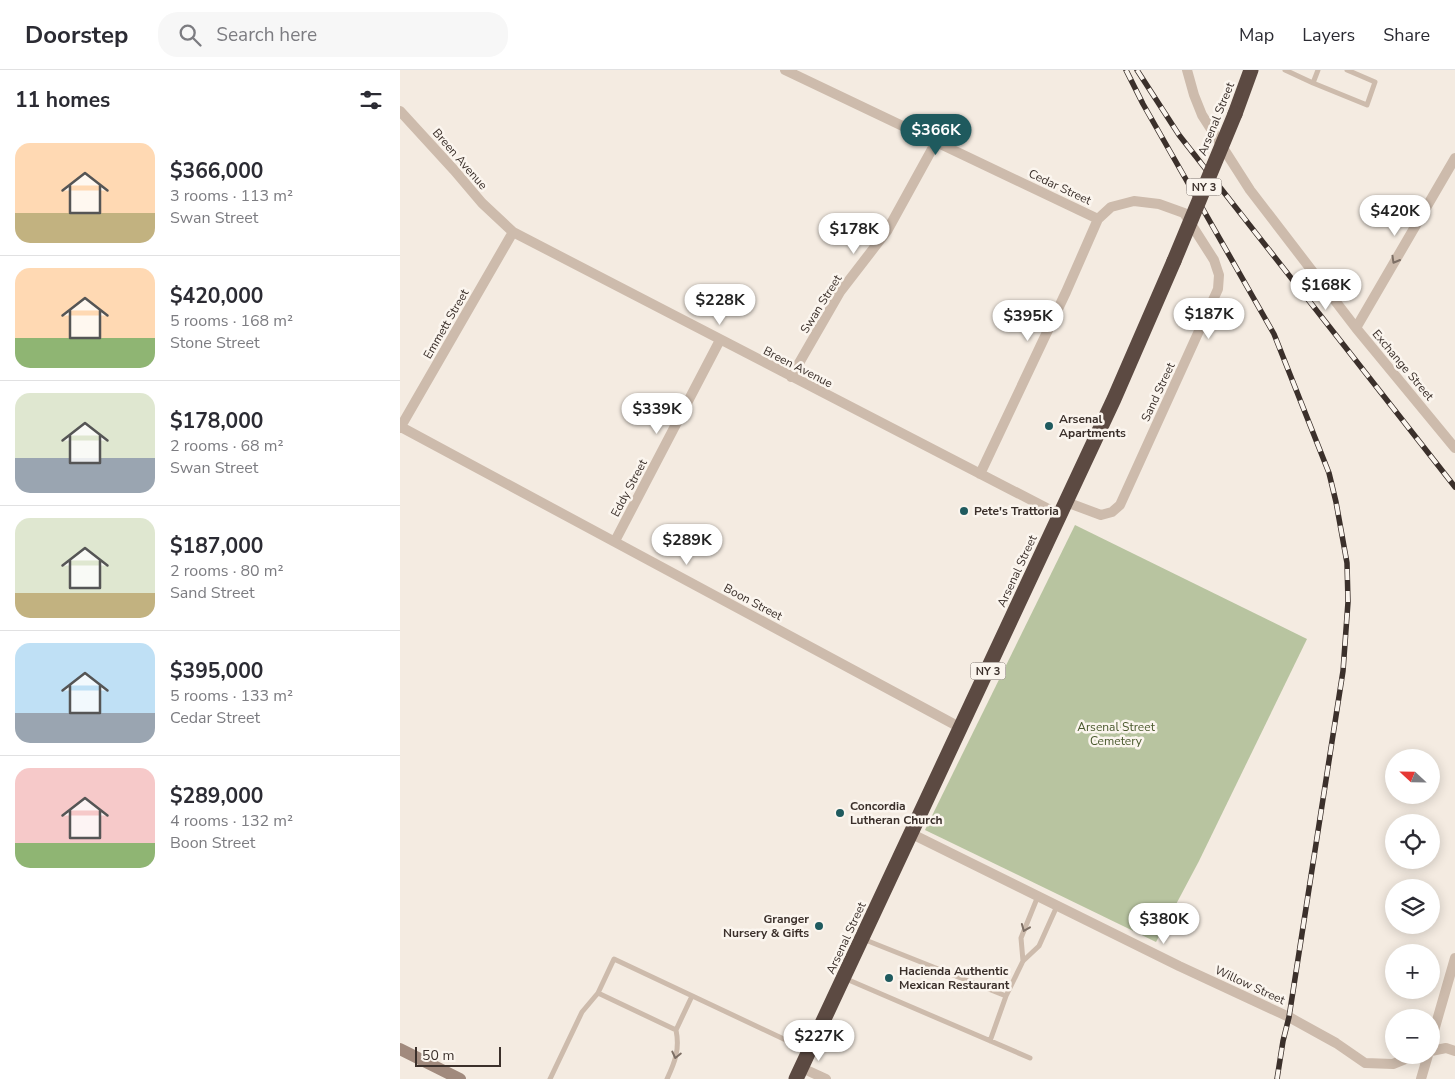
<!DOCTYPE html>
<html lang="en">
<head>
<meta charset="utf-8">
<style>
	body { margin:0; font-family:"Nunito Sans",sans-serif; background:#f7f7f7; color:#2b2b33; height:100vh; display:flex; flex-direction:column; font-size:19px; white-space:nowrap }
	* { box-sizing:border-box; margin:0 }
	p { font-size:16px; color:#7c7c81 }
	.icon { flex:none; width:28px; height:28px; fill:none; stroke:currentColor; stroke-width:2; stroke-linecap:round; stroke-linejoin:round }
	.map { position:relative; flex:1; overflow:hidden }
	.sheet { display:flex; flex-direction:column; background:#fff; width:400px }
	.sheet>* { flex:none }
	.needle { width:32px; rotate:292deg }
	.buttons { position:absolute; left:985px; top:679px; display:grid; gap:10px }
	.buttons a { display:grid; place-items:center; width:55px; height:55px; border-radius:50%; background:#fff; box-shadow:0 2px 12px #0003; font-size:25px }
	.scale { position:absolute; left:15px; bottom:12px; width:86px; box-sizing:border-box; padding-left:5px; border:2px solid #3b302b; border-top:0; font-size:14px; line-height:18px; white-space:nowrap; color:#3b302b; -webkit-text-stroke:4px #fbf5ee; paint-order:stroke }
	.price { position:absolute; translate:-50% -42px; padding:0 11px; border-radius:18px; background:#fff; color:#222; font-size:16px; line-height:32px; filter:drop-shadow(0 1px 2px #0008) }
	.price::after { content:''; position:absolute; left:50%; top:30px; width:15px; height:11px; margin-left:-8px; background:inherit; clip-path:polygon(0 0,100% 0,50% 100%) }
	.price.selected { background:#1f5a5e; color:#fff }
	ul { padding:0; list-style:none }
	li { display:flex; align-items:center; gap:15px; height:125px; padding:0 15px }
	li+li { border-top:1px solid #e1e1e2 }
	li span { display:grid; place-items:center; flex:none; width:140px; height:100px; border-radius:15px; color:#555 }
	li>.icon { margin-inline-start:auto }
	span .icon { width:60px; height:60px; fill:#fffc; stroke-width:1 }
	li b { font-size:21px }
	h2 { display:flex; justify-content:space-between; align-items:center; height:60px; padding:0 15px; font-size:21px }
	header { display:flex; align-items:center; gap:30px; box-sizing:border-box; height:70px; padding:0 25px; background:#fff; border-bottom:1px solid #e1e1e2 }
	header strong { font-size:24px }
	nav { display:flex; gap:28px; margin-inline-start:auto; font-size:18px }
	.search { width:350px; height:45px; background:#f7f7f7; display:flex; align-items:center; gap:12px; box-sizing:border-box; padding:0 18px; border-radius:20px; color:#7c7c81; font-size:19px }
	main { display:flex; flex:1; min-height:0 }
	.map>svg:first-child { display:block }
	.green { fill:#b8c4a0 }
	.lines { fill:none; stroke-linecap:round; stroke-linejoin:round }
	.lane { stroke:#cdbbac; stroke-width:5 }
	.street { stroke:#cdbbac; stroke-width:10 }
	.secondary { stroke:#a18a7d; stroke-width:12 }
	.highway { stroke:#5c4a42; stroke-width:15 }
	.rail-casing { stroke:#3b302b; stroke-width:5.5 }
	.rail { stroke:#fbf5ee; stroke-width:4; stroke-dasharray:11; stroke-linecap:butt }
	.highway-bridge { stroke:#5c4a42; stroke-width:15 }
	.oneway { stroke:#7d6f65 }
	.poi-dot { fill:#1f5a5e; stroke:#fbf5ee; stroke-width:2 }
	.labels { text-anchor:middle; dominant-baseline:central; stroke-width:5; stroke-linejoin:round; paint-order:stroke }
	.shield { fill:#fbf5ee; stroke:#756b66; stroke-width:1 }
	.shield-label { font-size:11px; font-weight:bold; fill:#3b302b }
	.street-label { font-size:12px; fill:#3b302b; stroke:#fbf5ee }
	.poi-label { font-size:12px; font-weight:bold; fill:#3b302b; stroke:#fbf5ee; text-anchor:start }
	.park-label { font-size:12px; fill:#4a5a2e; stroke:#fbf5ee }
</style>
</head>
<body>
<header>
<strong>Doorstep</strong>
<div class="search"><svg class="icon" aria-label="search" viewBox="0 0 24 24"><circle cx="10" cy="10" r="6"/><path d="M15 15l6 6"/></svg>Search here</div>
<nav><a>Map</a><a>Layers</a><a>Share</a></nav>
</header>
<main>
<section class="sheet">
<h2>11 homes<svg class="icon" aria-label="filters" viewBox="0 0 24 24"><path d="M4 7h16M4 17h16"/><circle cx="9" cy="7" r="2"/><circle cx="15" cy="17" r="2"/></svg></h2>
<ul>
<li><span style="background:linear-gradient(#ffd9b3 70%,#c2b280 0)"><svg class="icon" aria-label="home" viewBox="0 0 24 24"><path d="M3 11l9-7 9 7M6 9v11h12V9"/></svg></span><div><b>$366,000</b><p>3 rooms · 113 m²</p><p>Swan Street</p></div></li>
<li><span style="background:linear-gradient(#ffd9b3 70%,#8fb573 0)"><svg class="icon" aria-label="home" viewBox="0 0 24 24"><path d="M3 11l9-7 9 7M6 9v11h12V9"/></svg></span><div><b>$420,000</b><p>5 rooms · 168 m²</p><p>Stone Street</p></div></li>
<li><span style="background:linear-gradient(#dfe7d0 65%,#9aa5b1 0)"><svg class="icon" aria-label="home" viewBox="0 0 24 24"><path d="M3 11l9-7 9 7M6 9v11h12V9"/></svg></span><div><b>$178,000</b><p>2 rooms · 68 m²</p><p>Swan Street</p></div></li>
<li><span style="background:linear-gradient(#dfe7d0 75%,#c2b280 0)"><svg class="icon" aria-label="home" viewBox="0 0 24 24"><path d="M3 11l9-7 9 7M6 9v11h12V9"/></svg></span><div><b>$187,000</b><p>2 rooms · 80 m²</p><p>Sand Street</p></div></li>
<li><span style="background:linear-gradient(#bfe0f5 70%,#9aa5b1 0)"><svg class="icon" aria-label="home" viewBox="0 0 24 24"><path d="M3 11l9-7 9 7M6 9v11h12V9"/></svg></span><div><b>$395,000</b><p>5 rooms · 133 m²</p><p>Cedar Street</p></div></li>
<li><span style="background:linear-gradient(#f6c9c9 75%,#8fb573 0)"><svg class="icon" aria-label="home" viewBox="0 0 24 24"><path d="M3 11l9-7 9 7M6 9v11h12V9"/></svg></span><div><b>$289,000</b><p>4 rooms · 132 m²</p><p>Boon Street</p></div></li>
</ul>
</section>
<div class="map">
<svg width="1055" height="1009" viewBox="0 0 1055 1009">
	<rect width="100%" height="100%" fill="#f4ebe1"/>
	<!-- green -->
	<path class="green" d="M675,455L907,569L799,791L756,872L525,760Z"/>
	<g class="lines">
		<!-- lane -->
		<path class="lane" d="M885,0L913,13L918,0
			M913,13L967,35L975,12L947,0
			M463,869L606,926L623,891L639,876L657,836
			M623,891L621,868L638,826
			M444,908L630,988
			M292,926L276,960L198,923L214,889L407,980
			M590,971L606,926
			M150,1009L182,942L198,923
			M267,1009C275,992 280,979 276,960"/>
		<!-- street -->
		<path class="street" d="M385,0L698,149
			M787,0L794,25L802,45L850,120L956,258L1055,378
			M0,41L54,100L82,133L113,162L660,445
			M956,258L1055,88
			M391,307L440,222L487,161L536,72
			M1,357L561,658
			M0,358L113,162
			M580,404L666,222L698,149L711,137L734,131L759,134L784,143L814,190L819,205L818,219L720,435L712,442L701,445L666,432
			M215,471L320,270
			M512,764L779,896L889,947L936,973L965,993L993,994L1015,985
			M1031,971L1055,888
			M1031,981L1046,978L1055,981
			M402,998L426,1009
			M1021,1009L1028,985"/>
		<!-- secondary -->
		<path class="secondary" d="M0,979L60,1009"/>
		<!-- highway -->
		<path class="highway" d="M835,44L851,0
			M396,1009L714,329L774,191"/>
		<defs>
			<path id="rail" d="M726,0L743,34L874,264L929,403L936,432L947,493L948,532L943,601L889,947L883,971L877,1009
				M737,0L779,65L1055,417"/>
		</defs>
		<!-- rail casing -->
		<use href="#rail" class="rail-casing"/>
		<!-- rail -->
		<use href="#rail" class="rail"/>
		<!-- highway-bridge -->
		<path class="highway-bridge" d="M774,191L835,44"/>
	</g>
	<!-- one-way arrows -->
	<defs><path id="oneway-chevron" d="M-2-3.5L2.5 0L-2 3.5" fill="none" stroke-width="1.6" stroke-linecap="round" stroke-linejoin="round" transform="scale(1.25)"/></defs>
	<g class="oneway">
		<use href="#oneway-chevron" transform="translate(995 190) rotate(120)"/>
		<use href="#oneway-chevron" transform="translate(625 858) rotate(112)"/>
		<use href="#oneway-chevron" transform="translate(276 985) rotate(103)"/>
	</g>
	<!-- markers -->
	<g class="poi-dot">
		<circle cx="649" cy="356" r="5"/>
		<circle cx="564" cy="441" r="5"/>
		<circle cx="440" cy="743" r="5"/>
		<circle cx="419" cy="856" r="5"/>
		<circle cx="489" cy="908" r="5"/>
	</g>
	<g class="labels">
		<!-- shield labels -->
		<g class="shield">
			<rect x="786.5" y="108.5" width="35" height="17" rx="4"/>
			<rect x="570.5" y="592.5" width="35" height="17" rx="4"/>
		</g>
		<g class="shield-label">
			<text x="804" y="117">NY 3</text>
			<text x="588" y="601">NY 3</text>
		</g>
		<!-- street labels -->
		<g class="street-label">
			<text transform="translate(816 49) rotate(-68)">Arsenal Street</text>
			<text transform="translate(60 89) rotate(49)">Breen Avenue</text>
			<text transform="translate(660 117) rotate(25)">Cedar Street</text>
			<text transform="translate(421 234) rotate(-58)">Swan Street</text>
			<text transform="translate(46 254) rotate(-60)">Emmett Street</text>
			<text transform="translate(1003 295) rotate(50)">Exchange Street</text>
			<text transform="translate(398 297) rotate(27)">Breen Avenue</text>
			<text transform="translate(758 322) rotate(-65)">Sand Street</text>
			<text transform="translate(229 418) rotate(-62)">Eddy Street</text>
			<text transform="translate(617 501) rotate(-65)">Arsenal Street</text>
			<text transform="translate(353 532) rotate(28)">Boon Street</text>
			<text transform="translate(446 868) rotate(-65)">Arsenal Street</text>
			<text transform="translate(850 915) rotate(25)">Willow Street</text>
		</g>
		<!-- poi labels -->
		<g class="poi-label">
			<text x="659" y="349">Arsenal<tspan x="659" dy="14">Apartments</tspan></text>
			<text x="574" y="441">Pete's Trattoria</text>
			<text x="450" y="736">Concordia<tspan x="450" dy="14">Lutheran Church</tspan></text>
			<text x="409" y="849" text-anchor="end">Granger<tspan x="409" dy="14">Nursery &amp; Gifts</tspan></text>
			<text x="499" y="901">Hacienda Authentic<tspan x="499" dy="14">Mexican Restaurant</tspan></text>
		</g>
		<!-- park labels -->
		<g class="park-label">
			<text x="716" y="657">Arsenal Street<tspan x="716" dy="14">Cemetery</tspan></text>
		</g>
	</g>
</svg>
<div class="buttons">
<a><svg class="needle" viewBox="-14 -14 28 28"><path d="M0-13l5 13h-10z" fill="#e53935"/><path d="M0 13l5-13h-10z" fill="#7c7c81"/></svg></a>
<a><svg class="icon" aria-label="locate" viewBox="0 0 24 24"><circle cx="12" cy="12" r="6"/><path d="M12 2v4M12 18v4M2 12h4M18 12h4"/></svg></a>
<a><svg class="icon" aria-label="layers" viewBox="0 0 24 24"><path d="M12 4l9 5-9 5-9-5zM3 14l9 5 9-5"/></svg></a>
<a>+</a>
<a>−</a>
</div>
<div class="scale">50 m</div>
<b class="price selected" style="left:536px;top:86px">$366K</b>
<b class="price" style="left:995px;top:167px">$420K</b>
<b class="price" style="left:454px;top:185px">$178K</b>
<b class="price" style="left:926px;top:241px">$168K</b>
<b class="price" style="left:320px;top:256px">$228K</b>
<b class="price" style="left:809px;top:270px">$187K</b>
<b class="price" style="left:628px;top:272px">$395K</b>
<b class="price" style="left:257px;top:365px">$339K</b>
<b class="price" style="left:287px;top:496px">$289K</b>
<b class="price" style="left:764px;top:875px">$380K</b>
<b class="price" style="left:419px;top:992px">$227K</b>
</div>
</main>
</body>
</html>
